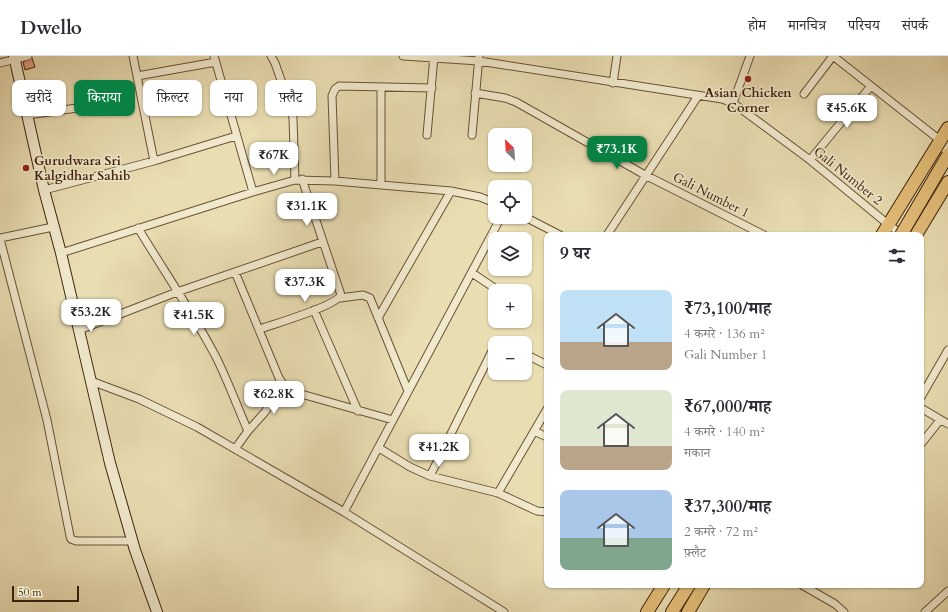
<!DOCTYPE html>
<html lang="hi">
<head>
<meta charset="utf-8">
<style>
	body { margin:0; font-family:Cardo,"Noto Serif Devanagari",serif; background:#f7f7f7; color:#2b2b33; height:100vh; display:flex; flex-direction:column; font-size:15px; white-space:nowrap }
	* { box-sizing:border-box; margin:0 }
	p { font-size:13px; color:#7c7c81 }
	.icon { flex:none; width:22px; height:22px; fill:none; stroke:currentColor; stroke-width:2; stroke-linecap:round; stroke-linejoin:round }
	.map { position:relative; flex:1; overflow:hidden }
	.side { position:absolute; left:544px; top:176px; width:380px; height:356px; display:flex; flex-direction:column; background:#fff; border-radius:8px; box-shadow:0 1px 3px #0004 }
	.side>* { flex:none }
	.guide { position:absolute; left:12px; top:24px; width:380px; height:36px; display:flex; gap:8px }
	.needle { width:26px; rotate:335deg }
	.buttons { position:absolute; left:488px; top:72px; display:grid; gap:8px }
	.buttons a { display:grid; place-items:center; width:44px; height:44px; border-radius:8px; background:#fff; box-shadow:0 1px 3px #0004; font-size:20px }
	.scale { position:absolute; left:12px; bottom:10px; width:67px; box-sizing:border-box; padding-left:4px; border:2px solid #3e230b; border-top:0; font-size:11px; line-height:14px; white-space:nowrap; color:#3e230b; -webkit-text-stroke:3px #f1e9cd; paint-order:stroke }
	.price { position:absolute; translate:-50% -34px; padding:0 9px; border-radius:8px; background:#fff; color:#222; font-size:13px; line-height:26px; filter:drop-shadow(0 1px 2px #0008) }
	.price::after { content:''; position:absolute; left:50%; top:24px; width:12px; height:9px; margin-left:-6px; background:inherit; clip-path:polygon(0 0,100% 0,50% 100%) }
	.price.current { background:#0b8043; color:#fff }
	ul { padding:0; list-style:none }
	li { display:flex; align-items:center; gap:12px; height:100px; padding:0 16px }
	li span { display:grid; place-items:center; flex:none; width:112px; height:80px; border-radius:8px; color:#555 }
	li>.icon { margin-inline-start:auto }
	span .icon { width:48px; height:48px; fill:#fffc; stroke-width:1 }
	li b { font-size:17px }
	h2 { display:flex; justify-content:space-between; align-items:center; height:48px; padding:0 16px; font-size:17px }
	.tag { padding:0 14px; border-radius:8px; background:#fff; box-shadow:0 1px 3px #0004; font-size:14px; line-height:36px }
	.tag.current { background:#0b8043; color:#fff }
	header { display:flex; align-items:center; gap:24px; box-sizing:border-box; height:56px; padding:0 20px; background:#fff; border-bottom:1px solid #e1e1e2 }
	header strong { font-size:19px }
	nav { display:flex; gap:22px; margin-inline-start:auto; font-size:14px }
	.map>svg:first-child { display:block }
	.building { fill:#e29a7d; stroke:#3e230b }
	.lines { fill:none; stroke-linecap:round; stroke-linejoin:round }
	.street-casing { stroke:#695235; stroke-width:9 }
	.secondary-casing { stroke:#3e230b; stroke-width:12 }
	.primary-casing { stroke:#3e230b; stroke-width:14 }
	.street { stroke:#f1e9cd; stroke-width:7 }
	.secondary { stroke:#f1e9cd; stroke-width:10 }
	.primary { stroke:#e4be79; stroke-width:12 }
	.primary-bridge-casing { stroke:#3e230b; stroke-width:14; stroke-linecap:butt }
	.primary-bridge { stroke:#e4be79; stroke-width:12 }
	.poi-dot { fill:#8f2418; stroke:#f1e9cd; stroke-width:1.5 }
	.labels { text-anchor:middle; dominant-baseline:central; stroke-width:3.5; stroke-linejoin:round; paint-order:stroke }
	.poi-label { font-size:13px; font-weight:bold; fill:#3e230b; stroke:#f1e9cd }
	.street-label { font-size:13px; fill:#3e230b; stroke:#f1e9cd }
</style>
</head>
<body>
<header>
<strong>Dwello</strong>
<nav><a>होम</a><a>मानचित्र</a><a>परिचय</a><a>संपर्क</a></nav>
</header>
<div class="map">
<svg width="948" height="556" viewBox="0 0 948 556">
	<rect width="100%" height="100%" fill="#e9ddb2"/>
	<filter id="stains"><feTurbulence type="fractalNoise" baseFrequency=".005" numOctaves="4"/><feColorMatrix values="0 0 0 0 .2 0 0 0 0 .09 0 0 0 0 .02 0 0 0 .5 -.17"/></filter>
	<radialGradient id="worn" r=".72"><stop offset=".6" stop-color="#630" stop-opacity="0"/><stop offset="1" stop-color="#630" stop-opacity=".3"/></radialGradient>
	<!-- building -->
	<path class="building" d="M32,2L35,11L25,14L23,6Z"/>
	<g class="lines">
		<defs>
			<path id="street" d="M133,0L154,105
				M214,0L253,136
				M271,0L275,7L289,47L293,62L295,124
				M403,0L479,5L722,43L733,47L810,104L889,169L903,179
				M833,0L941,85
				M0,7L28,0
				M137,20L216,6
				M613,27L617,0
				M475,37L505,42L516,46L645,119L764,179
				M804,38L833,0
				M733,47L750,0
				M28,59L98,49
				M427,79L434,0
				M472,79L479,0
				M810,104L871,30
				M335,125L332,40L335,33L339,30L432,32
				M381,129V31
				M44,134L154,105L236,80
				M525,161L560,179
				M138,172C164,215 193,257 216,301C228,325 237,350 248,375L235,393
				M607,179L698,40
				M0,182L53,171
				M0,183L47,364L70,480L71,483L76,485H133
				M61,197L253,136L295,124L335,125L451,135L480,141L495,147
				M235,216L279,322L287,334L393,364
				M472,217L499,235
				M340,242L363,239L370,242L408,335
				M314,254L358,355
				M378,262L451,135
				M260,273C274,268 336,250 341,239L302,123
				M79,274L177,236L322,186
				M498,287H504
				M525,298L547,309
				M91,325L139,343L197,371L344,456L504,556
				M921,341L948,294
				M921,352L948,368
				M248,375L265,356L283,330
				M534,375L547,381
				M921,388L940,364
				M379,392L410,411L430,420L498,437L537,455L547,456
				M430,420L495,289
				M498,437L547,353
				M344,456L501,161
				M802,529L835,548L844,556
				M925,556L948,535"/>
			<path id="secondary" d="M14,0L44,134L61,197L110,407L135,494L157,556"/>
			<path id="primary" d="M882,179L948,72
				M916,179L948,126
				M647,556L664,529
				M672,556L689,529
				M688,556L704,529"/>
		</defs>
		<!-- street casing -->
		<use href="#street" class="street-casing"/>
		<!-- secondary casing -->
		<use href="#secondary" class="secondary-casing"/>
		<!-- primary casing -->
		<use href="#primary" class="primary-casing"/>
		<!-- street -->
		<use href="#street" class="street"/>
		<!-- secondary -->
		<use href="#secondary" class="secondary"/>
		<!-- primary -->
		<use href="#primary" class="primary"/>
		<defs>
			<path id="primary-bridge" d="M901,179L948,99"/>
		</defs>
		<!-- primary-bridge casing -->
		<use href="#primary-bridge" class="primary-bridge-casing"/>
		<!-- primary-bridge -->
		<use href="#primary-bridge" class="primary-bridge"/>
	</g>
	<!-- markers -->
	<g class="poi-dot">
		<circle cx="748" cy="23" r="4"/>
		<circle cx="26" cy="112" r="4"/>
	</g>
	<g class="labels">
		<!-- poi labels -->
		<g class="poi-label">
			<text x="748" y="37">Asian Chicken<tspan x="748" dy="15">Corner</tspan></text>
			<text x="34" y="105" text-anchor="start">Gurudwara Sri<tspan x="34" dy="15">Kalgidhar Sahib</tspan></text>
		</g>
		<!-- street labels -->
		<g class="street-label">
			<text transform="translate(848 120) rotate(39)">Gali Number 2</text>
			<text transform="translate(711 139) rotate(27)">Gali Number 1</text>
		</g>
	</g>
	<rect width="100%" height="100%" filter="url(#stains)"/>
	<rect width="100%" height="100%" fill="url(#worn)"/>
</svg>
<div class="buttons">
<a><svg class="needle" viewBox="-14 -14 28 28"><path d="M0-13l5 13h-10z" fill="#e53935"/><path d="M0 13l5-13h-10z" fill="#7c7c81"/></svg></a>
<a><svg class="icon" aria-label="locate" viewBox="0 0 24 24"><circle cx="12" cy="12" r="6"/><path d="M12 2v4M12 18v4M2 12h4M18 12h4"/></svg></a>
<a><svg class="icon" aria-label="layers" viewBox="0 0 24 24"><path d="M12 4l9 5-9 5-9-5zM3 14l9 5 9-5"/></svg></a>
<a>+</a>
<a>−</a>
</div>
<div class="scale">50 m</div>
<b class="price" style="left:847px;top:73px">₹45.6K</b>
<b class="price current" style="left:617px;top:114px">₹73.1K</b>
<b class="price" style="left:274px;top:120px">₹67K</b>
<b class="price" style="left:307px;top:171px">₹31.1K</b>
<b class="price" style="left:305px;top:247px">₹37.3K</b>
<b class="price" style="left:91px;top:277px">₹53.2K</b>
<b class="price" style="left:194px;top:280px">₹41.5K</b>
<b class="price" style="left:274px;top:359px">₹62.8K</b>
<b class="price" style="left:439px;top:412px">₹41.2K</b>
<div class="guide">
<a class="tag">खरीदें</a>
<a class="tag current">किराया</a>
<a class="tag">फ़िल्टर</a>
<a class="tag">नया</a>
<a class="tag">फ़्लैट</a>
</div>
<section class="side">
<h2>9 घर<svg class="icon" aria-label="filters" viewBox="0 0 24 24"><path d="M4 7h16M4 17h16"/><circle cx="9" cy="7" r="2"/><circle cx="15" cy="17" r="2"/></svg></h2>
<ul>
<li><span style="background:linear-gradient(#bfe0f5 65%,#b9a48a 0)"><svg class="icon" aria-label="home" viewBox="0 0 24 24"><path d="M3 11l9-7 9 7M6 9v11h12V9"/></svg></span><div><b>₹73,100/माह</b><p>4 कमरे · 136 m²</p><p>Gali Number 1</p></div></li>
<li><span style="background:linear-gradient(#dfe7d0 70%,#b9a48a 0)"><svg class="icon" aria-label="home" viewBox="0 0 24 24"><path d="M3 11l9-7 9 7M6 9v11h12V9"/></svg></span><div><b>₹67,000/माह</b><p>4 कमरे · 140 m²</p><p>मकान</p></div></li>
<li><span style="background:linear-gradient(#a9c7e8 60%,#7fa58c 0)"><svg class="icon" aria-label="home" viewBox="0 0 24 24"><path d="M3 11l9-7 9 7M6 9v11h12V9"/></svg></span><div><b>₹37,300/माह</b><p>2 कमरे · 72 m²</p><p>फ़्लैट</p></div></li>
</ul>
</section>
</div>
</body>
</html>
